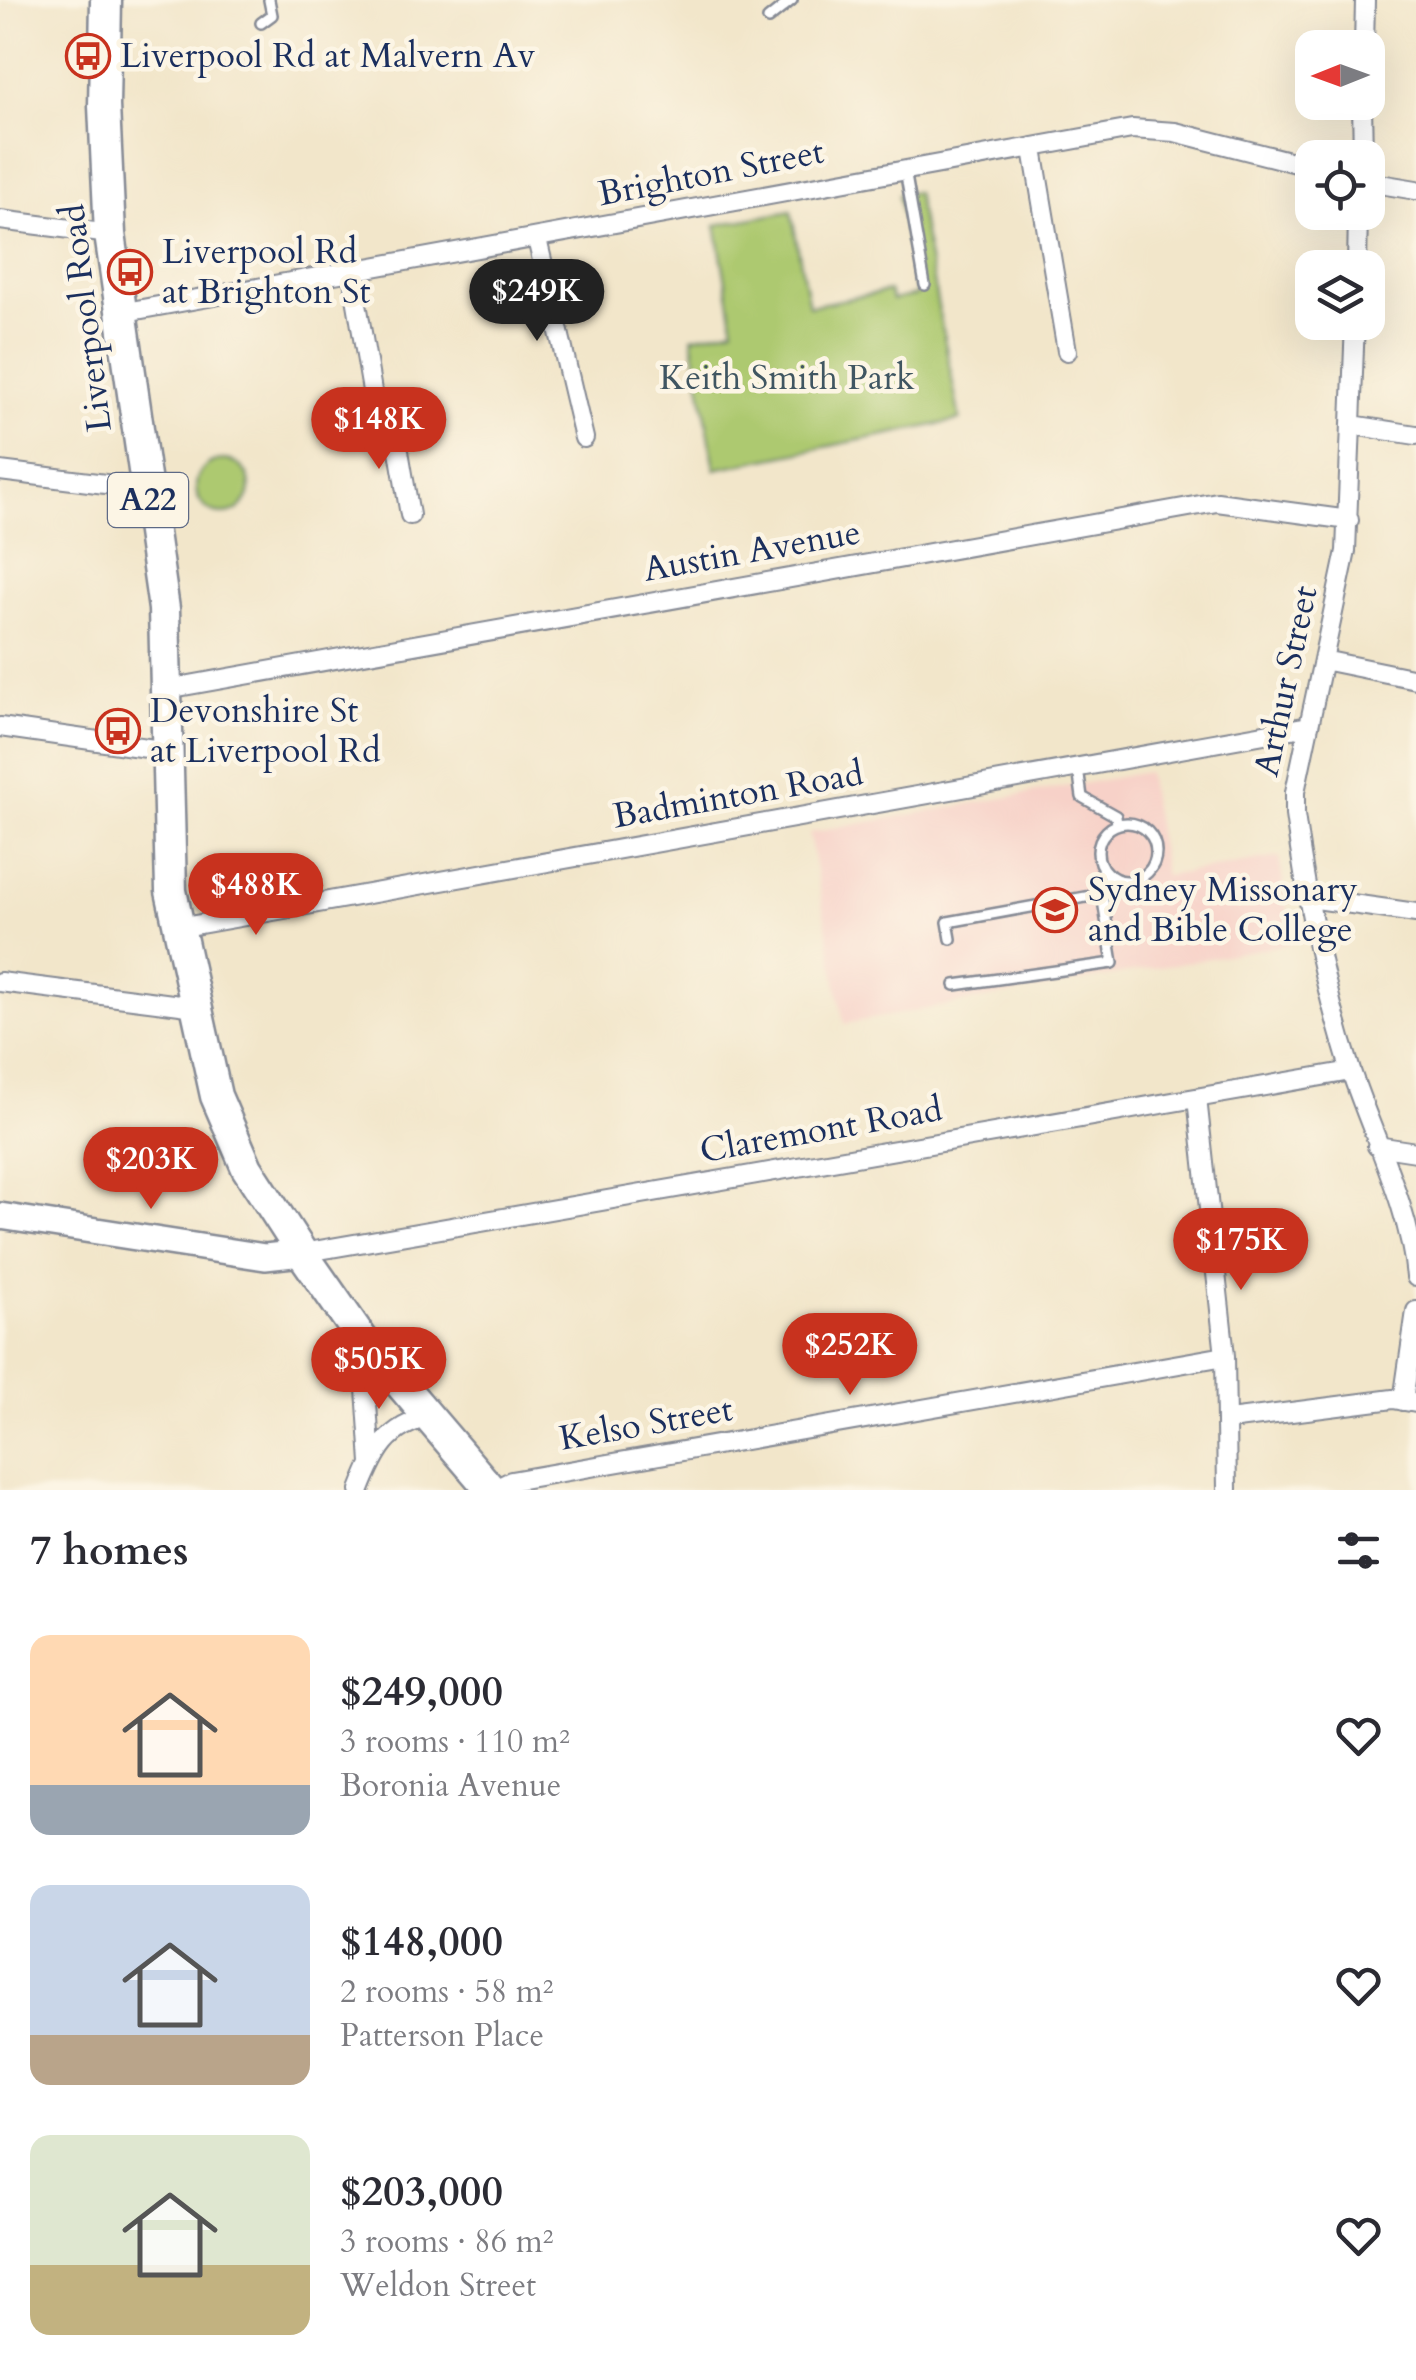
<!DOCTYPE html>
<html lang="en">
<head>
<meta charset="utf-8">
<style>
	body { margin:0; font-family:Cardo,serif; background:#f2f2f3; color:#2b2b33; height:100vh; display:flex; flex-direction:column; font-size:38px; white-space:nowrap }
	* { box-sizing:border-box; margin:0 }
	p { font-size:32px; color:#7c7c81 }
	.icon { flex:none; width:55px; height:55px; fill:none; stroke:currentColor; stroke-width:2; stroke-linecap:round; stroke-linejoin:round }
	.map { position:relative; height:1490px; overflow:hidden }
	.panel { display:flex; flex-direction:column; background:#fff; flex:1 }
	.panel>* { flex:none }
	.needle { width:65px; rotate:269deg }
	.tools { position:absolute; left:1295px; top:30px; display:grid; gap:20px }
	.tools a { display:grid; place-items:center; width:90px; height:90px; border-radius:20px; background:#fff; box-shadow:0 10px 40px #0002; font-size:50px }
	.price { position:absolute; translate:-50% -85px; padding:0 22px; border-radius:35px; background:#c8321e; color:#fff; font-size:32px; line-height:65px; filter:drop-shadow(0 2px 5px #0008) }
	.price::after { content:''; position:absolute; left:50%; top:60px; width:30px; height:22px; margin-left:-15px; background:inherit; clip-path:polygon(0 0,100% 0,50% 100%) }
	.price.selected { background:#222; color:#fff }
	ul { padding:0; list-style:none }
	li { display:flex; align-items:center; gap:30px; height:250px; padding:0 30px }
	li span { display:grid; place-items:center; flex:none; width:280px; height:200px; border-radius:20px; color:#555 }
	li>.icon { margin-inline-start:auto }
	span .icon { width:120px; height:120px; fill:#fffc; stroke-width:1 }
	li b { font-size:42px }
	h2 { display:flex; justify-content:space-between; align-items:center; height:120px; padding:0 30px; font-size:42px }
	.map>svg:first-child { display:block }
	.built { fill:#f7d1c8 }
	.green { fill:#adc96f; stroke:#647c66; stroke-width:2.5 }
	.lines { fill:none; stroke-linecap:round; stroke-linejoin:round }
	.lane-casing { stroke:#868a94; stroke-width:14 }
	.street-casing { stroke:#868a94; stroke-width:22 }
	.secondary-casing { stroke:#868a94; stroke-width:30 }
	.highway-casing { stroke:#868a94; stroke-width:35 }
	.lane { stroke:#fff; stroke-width:9 }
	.street { stroke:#fff; stroke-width:18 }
	.secondary { stroke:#fff; stroke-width:25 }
	.highway { stroke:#fff; stroke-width:30 }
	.labels { text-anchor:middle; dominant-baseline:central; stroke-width:9; stroke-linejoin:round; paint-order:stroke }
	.shield { fill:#fcf5e5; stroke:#5e6a86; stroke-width:2.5 }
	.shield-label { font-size:32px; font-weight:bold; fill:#1b2f5e }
	.poi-label { font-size:35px; fill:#1b2f5e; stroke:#fcf5e5; text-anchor:start }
	.street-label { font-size:35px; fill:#1b2f5e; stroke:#fcf5e5 }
	.park-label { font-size:35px; fill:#405662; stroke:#fcf5e5 }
</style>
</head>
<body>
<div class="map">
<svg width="1416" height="1490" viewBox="0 0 1416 1490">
	<rect width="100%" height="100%" fill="#fcf5e5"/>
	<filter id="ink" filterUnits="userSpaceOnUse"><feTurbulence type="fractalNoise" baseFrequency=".01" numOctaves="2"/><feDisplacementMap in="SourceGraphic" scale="20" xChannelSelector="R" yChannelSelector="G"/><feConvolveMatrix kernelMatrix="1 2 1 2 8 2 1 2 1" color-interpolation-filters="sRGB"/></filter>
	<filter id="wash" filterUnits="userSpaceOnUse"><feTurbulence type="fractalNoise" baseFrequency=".0048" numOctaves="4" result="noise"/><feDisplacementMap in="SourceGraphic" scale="40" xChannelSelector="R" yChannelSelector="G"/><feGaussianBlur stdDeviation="2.25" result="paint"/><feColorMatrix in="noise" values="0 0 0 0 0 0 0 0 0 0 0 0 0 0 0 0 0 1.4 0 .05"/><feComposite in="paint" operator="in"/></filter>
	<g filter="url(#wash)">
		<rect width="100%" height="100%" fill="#f2e6ca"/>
		<!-- built -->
		<path class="built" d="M1147,772L1165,876L1279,857L1293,943L844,1024L809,833Z"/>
		<!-- green -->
		<path class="green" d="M916,192L960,420L715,469L692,337L734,328L716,225L791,211L809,306L889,291L892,300L917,295L898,195Z
			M196 487a27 27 0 1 1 54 0a27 27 0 1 1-54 0Z"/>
	</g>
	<g filter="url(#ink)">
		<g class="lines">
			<defs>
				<path id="lane" d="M768,19L792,0
					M261,23L272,15L269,0
					M905,170L925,285
					M1078,768L1082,797L1116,816L1117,825
					M1098 852a29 29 0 1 1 58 0a29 29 0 1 1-58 0Z
					M951,939L948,922L1102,894L1110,875
					M955,985L1113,963L1102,894"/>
				<path id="street" d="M1364,48L1365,0
					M1362,102L1363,158
					M1033,149L1067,351
					M1374,183L1416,190
					M0,220L110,234
					M537,239L584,438
					M1357,268L1358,212
					M352,274L376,414
					M120,313L1132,129L1175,132L1312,167
					M1355,322L1346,551L1295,792V815C1307,902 1324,988 1351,1071C1373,1137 1410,1208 1416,1277
					M353,421L392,410L410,515
					M1352,425L1416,435
					M0,471L146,489
					M1323,660L1416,679
					M167,689L1217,502L1349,520
					M0,727L168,751
					M1309,898L1416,913
					M178,928L1309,726
					M0,982L196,1007
					M1197,1098L1225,1356L1227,1490
					M1377,1146L1416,1152
					M302,1253L1351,1071
					M363,1344L371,1463
					M1403,1401L1416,1311
					M1229,1420L1393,1399L1416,1403
					M360,1490C375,1452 387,1426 430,1417
					M493,1490L511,1481L1225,1356"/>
				<path id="secondary" d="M0,1216L265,1257L302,1253"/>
				<path id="highway" d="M106,0L104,106L110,234L164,609L171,891L216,1096L247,1168L302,1253L362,1339L491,1490"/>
			</defs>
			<!-- lane casing -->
			<use href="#lane" class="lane-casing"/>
			<!-- street casing -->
			<use href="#street" class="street-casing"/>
			<!-- secondary casing -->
			<use href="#secondary" class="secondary-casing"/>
			<!-- highway casing -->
			<use href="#highway" class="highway-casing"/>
			<!-- lane -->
			<use href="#lane" class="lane"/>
			<!-- street -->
			<use href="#street" class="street"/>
			<!-- secondary -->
			<use href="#secondary" class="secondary"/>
			<!-- highway -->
			<use href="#highway" class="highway"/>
		</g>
	</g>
	<!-- icons -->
	<defs>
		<symbol id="bus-ring" viewBox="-11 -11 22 22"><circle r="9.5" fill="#fcf5e5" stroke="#c8321e" stroke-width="1.5"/><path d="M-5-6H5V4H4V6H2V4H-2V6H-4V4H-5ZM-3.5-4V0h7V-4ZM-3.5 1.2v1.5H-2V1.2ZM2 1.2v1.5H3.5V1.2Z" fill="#c8321e"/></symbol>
		<symbol id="university-ring" viewBox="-11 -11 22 22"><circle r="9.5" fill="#fcf5e5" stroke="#c8321e" stroke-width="1.5"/><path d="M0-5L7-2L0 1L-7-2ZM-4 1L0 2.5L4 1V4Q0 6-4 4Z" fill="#c8321e"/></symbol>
	</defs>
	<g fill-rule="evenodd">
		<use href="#bus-ring" x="63" y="31" width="50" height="50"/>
		<use href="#bus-ring" x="105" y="247" width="50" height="50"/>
		<use href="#bus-ring" x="93" y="706" width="50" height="50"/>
		<use href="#university-ring" x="1030" y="885" width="50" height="50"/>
	</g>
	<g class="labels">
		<!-- shield labels -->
		<rect class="shield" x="108" y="473" width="80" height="54" rx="8"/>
		<g class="shield-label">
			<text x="148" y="500">A22</text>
		</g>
		<!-- poi labels -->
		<g class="poi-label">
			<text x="120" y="56">Liverpool Rd at Malvern Av</text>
			<text x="162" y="252">Liverpool Rd<tspan x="162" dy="40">at Brighton St</tspan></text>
			<text x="150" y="711">Devonshire St<tspan x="150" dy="40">at Liverpool Rd</tspan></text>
			<text x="1088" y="890">Sydney Missonary<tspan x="1088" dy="40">and Bible College</tspan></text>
		</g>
		<!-- street labels -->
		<g class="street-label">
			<text transform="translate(711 173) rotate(-11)">Brighton Street</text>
			<text transform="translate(86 318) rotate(-97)">Liverpool Road</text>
			<text transform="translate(752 551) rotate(-10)">Austin Avenue</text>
			<text transform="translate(1286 681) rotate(-78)">Arthur Street</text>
			<text transform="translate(738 795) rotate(-10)">Badminton Road</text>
			<text transform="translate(821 1130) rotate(-10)">Claremont Road</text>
			<text transform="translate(646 1424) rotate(-10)">Kelso Street</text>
		</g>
		<!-- park labels -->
		<g class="park-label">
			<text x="787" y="378">Keith Smith Park</text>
		</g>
	</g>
</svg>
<div class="tools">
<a><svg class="needle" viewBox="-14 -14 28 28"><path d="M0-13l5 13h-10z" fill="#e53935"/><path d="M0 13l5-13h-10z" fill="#7c7c81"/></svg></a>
<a><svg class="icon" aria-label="locate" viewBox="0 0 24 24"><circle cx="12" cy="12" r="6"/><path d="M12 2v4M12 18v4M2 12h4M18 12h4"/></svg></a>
<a><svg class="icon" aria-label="layers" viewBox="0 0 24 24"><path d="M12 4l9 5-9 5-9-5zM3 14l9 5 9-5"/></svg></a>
</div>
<b class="price selected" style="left:537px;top:344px">$249K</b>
<b class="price" style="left:379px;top:472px">$148K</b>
<b class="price" style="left:256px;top:938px">$488K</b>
<b class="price" style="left:151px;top:1212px">$203K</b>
<b class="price" style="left:1241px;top:1293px">$175K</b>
<b class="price" style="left:850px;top:1398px">$252K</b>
<b class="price" style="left:379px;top:1412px">$505K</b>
</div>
<section class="panel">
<h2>7 homes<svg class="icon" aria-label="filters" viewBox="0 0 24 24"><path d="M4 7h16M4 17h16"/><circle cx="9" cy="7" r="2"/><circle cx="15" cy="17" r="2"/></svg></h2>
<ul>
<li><span style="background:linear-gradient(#ffd9b3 75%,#9aa5b1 0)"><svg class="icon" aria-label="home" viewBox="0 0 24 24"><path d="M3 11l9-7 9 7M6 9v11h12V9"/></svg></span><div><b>$249,000</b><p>3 rooms · 110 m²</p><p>Boronia Avenue</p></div><svg class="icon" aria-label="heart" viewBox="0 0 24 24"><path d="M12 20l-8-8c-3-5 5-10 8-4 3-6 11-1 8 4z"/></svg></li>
<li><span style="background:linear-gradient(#c9d6e8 75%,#b9a48a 0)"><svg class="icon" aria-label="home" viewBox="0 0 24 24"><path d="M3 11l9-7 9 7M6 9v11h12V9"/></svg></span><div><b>$148,000</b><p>2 rooms · 58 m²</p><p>Patterson Place</p></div><svg class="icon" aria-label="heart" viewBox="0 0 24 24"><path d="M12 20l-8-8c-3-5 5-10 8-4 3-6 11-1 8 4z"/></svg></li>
<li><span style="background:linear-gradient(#dfe7d0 65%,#c2b280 0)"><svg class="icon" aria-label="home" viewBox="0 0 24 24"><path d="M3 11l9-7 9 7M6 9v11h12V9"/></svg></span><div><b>$203,000</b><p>3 rooms · 86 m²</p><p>Weldon Street</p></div><svg class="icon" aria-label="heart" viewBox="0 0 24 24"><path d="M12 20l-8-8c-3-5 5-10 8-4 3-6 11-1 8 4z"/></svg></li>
</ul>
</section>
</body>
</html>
